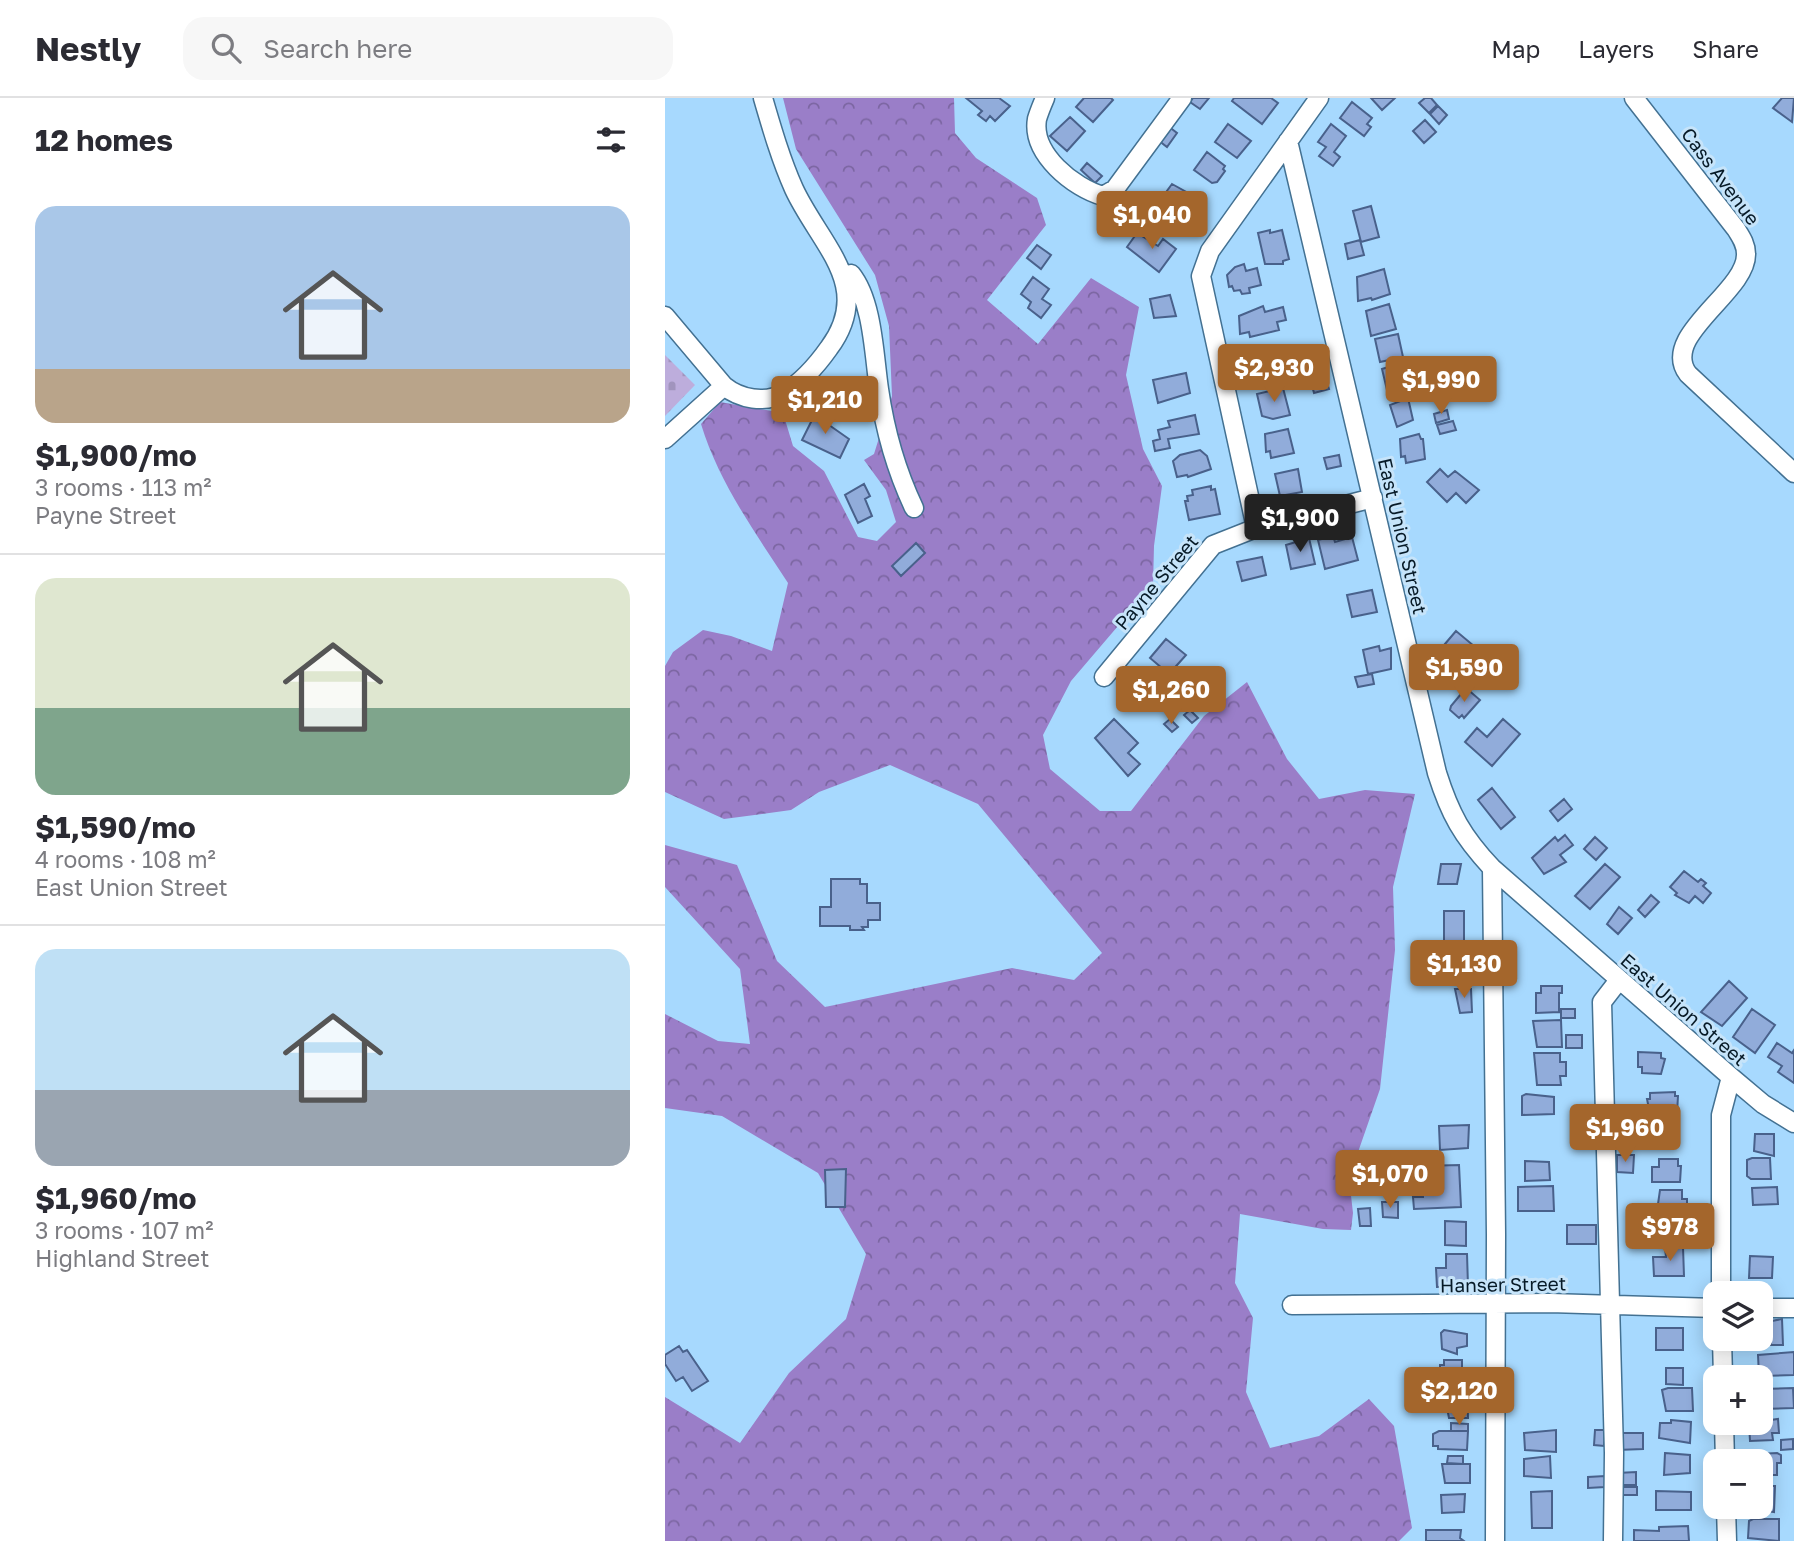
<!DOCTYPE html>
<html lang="en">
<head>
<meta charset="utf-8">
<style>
	body { margin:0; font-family:"Golos Text",sans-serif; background:#f7f7f7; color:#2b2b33; height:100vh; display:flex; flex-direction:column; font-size:26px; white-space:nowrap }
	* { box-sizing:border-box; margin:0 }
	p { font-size:23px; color:#7c7c81 }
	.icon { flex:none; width:38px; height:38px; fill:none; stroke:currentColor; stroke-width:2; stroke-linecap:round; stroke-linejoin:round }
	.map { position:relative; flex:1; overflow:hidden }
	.panel { display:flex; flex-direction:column; background:#fff; width:665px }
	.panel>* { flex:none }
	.buttons { position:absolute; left:1038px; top:1183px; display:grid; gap:14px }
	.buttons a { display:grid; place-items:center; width:70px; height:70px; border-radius:14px; background:#fff; box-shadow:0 4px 18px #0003; font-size:35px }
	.price { position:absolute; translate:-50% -60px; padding:0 16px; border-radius:7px; background:#a4662c; color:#fff; font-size:23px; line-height:46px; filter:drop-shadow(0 2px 4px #0008) }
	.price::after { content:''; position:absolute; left:50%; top:42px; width:21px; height:16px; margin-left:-10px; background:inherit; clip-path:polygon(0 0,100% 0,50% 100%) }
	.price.selected { background:#222; color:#fff }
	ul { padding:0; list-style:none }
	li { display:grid; align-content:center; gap:14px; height:371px; padding:0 35px }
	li+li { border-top:2px solid #e1e1e2 }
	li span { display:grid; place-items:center; height:217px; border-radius:21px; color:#555 }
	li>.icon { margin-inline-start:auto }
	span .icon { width:126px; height:126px; fill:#fffc; stroke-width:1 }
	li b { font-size:30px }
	h2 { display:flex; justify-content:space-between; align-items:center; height:84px; padding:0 35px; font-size:30px }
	header { display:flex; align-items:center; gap:42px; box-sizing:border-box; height:98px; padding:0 35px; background:#fff; border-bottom:2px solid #e1e1e2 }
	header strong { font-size:33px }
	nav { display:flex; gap:38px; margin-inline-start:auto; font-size:24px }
	.search { width:490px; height:63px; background:#f7f7f7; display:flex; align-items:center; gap:18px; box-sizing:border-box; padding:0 24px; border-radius:21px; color:#7c7c81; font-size:26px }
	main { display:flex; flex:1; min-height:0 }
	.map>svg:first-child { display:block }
	.forest { fill:url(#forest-crowns) }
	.cemetery { fill:url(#cemetery-stones) }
	.building { fill:#91acda; stroke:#49618b; stroke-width:2 }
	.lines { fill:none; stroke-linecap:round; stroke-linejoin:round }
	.minor-casing { stroke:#437192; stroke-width:21 }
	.minor { stroke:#fff; stroke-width:18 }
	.labels { text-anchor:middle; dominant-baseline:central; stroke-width:6; stroke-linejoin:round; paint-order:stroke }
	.street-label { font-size:19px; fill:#071a27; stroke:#c6e4fa }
</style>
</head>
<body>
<header>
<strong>Nestly</strong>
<div class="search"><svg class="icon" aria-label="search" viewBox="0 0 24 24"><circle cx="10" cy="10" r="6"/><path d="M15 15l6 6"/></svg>Search here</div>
<nav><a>Map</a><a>Layers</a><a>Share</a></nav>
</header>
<main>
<section class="panel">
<h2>12 homes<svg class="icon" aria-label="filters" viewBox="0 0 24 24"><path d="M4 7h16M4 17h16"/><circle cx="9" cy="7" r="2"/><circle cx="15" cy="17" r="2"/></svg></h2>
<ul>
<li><span style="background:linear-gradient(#a9c7e8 75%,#b9a48a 0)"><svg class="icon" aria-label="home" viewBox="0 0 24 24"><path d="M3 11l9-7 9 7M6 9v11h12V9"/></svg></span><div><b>$1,900/mo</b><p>3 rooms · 113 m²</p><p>Payne Street</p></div></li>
<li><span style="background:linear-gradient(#dfe7d0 60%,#7fa58c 0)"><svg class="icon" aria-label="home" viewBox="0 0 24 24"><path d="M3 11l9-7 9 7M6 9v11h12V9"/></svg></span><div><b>$1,590/mo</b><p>4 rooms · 108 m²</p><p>East Union Street</p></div></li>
<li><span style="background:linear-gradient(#bfe0f5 65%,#9aa5b1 0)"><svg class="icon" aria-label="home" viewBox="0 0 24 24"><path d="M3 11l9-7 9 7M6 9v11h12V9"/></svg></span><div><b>$1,960/mo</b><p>3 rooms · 107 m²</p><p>Highland Street</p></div></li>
</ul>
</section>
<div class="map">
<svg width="1129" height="1443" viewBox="0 0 1129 1443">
	<defs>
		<pattern id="forest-crowns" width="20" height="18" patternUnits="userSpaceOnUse" patternTransform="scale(1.75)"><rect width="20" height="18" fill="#9a7ec8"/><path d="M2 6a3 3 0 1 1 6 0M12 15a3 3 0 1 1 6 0" fill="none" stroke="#7c66a2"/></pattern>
		<pattern id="cemetery-stones" width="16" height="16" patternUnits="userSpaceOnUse" patternTransform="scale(1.75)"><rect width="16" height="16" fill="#bdaddc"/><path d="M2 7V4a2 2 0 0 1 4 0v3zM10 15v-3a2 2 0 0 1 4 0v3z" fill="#a194bd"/></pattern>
	</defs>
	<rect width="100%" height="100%" fill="#a7d9fe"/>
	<!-- forest -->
	<path class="forest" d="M118,0H289L290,35L311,60L372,100L381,127L322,202L373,246L426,180L474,209L461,277L478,351L497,388L489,448L488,487L406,583L378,637L385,671L435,713H466L539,618L582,584L622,661L654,701L700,692L750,696L728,789L730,852L715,991L684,1080L688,1115L686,1132L658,1131L575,1116L570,1185L588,1220L581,1294L605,1350L654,1338L704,1301L729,1328L747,1430L734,1443H0V1299L75,1345L124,1275L181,1221L201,1156L153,1075L57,1018L0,1010V916L53,943L85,946L75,871L0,789V747L72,767L112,863L160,909L347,870L409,882L437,855L313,706L225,667L154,694L126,712L59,721L0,694V568L8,554L38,532L66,538L107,553L123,485C90,434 54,385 36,326L55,304L118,315L128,348L159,373L193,439L212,443L231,424L221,392L199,362L209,356L227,298L224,228L210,177L131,51Z"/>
	<!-- cemetery -->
	<path class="cemetery" d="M0,257L30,287L0,318Z"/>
	<!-- building -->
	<path class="building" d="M301,0H334L345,8L330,23L325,18L321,23L313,17L317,13Z
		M419,0H446L448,2L428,24L411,9Z
		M528,0H544L535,11L525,4Z
		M569,0H606L613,5L597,26L567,3Z
		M706,0H730L717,12Z
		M760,0H766L772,7L764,15L754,5Z
		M1117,0H1129L1127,24L1108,10Z
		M687,4L707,20L702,26L706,29L699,38L675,20Z
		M773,8L782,17L774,26L765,16Z
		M405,19L420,33L402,53L385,38Z
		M760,22L771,34L759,45L748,33Z
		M563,26L586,43L572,60L550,44Z
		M666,26L681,38L669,54L675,59L668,68L654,58L661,49L653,44Z
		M503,28L512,35L502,49L493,42Z
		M542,54L560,68L558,71L560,73L552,84L547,85L529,72Z
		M422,65L437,78L430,85L416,72Z
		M507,86L525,96L534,106L521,124L502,110L504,107L496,101Z
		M706,108L714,139L696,144L688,113Z
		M449,112L467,125L459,137L440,124Z
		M605,132V135L617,132L624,161L618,163V166H600L593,135Z
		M472,135L493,148L498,141L511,151L494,174L462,149Z
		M695,142L699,157L683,161L680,146Z
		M372,147L386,157L376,171L362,160Z
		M579,166L581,173L592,170L596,187L584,190L585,195L577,196L575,192L569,193L567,188L564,189L562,177L570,169Z
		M719,171L725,196L707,202L706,200L693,203L692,179Z
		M368,179L384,191L377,201L386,207L376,220L363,210L366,204L356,196Z
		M505,197L511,218L489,220L485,201Z
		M724,206L731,231L706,238L701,213Z
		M598,208L600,214L618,209L621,222L612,224L614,232L585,239L584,234L575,236L574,218Z
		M733,236L738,259L715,264L710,241Z
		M602,253L604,259L610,258L614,275L588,280L583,257Z
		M740,264L745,286L722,292L717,271Z
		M521,275L525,295L493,305L488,282Z
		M660,276L664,291L649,295L645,280Z
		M618,290L625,317L608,321L597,318L592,296Z
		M743,300L748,322L732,329L725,307Z
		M782,312L784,321L771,325L769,316Z
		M151,314L167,321L164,327L184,341L175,360L137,342Z
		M530,317L534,336L503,341L505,350L490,353L488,343L495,341L493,332L505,329L503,323Z
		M788,323L791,332L775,336L772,327Z
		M623,331L629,355L606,360L605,353L601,354L600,336Z
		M754,336L756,341H758L760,361L741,365L740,358L736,359L735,341Z
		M535,352L542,358L546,371L523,379L522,377L512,379L508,363L515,357Z
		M674,357L676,368L662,371L659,360Z
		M633,371L637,394L615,398L610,376Z
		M775,371L783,379L790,373L814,392L801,405L791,395L782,404L762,384Z
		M199,386L205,398L200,401L207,418L193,425L180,397Z
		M546,388V392L550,391L555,416L524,422L520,403H523L522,398L528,397L527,392Z
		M668,438L670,444L687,439L693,462L660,471L653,442Z
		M644,440L650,466L626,471L621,447Z
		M251,445L260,455L236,478L227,468Z
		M597,459L601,477L577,483L572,464Z
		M707,492L712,514L687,519L682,497Z
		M791,533L809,548L792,568L774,553Z
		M501,541L521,557L504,576L485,560Z
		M714,548L715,553L726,550V571L703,576L698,552Z
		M477,573L502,592L492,605L467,586Z
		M707,576L709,586L693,589L690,579Z
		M801,590L815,602L799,620L797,617L794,620L785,612L786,608Z
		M525,612L533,620L527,625L519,617Z
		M449,621L473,645L463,655L475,666L463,678L430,640Z
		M505,621L513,629L507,634L499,626Z
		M838,621L855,636L827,668L800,644L812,630L822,639Z
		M827,690L850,719L836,731L813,702Z
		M899,701L907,711L893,723L885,713Z
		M900,737L908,747L895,757L901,764L879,776L867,760L890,739L893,743Z
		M930,739L942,750L931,762L919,751Z
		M776,766H796L792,786H773Z
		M940,766L955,779L925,811L910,798Z
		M1019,773L1033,784L1036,781L1041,785L1038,788L1046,795L1038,805L1030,798L1024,805L1010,797L1012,795L1005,789Z
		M166,781H195V786H202V805H215V822H203V829H197L199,832H185V828H155V809H166Z
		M986,797L994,804L980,819L973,812Z
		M954,809L967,820L953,836L942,826Z
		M779,813H799V851H779Z
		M1064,883L1082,900L1057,928L1036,914Z
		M876,888H897V895H894V914L871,915V895H876Z
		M790,891H806L807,914L795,915Z
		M896,911H910V920H896Z
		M1087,911L1110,927L1090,955L1068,939Z
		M896,922L897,949H872L868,923Z
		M901,937H917V950H901Z
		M1112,945L1127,955L1129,952V985L1113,974L1117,968L1103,959Z
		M973,954L996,955V960L1000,961L996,976L977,975V969H973Z
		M869,955H895V964H901V978H895L896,987H872Z
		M1010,994V998H1013L1012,1015L985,1016L982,1001H985V995Z
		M861,996L889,999V1016L857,1017V998Z
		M804,1027L803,1050L775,1052L774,1028Z
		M980,1028H1010L1009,1047L979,1046Z
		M1090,1036H1109V1058L1089,1053Z
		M952,1057H969L968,1075L952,1074Z
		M1087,1060H1105L1106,1081H1086L1082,1078V1062Z
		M994,1061H1013V1068H1016L1015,1084H987V1069H994Z
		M860,1063L884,1064L885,1082L860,1083Z
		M794,1067L796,1109L749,1111L748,1099H758L756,1068Z
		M181,1071L180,1109H161L160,1072Z
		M888,1088L889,1113H853V1089Z
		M1112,1089L1113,1106L1088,1107L1087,1090Z
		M995,1092H1017V1101H1022V1113H992Z
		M717,1104H733V1120L718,1119Z
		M705,1110L706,1128H695L693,1111Z
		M780,1123L801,1124V1148L780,1147Z
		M902,1127H931V1146H902Z
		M1018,1149L1019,1178H989L988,1159H1001L1000,1150Z
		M781,1156H802L803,1188L772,1189L771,1170H781Z
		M1085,1158L1108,1159L1107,1180H1084Z
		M1117,1221L1118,1247H1106V1243L1084,1244V1241H1096V1225Z
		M991,1230H1018V1252H991Z
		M779,1232L802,1236V1248L792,1250V1256L777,1251L776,1235Z
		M14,1248L18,1254L22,1252L43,1283L27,1293L18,1279L11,1283L0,1266V1257Z
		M1129,1254V1277L1094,1278L1093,1257Z
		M779,1262H797V1280L775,1279V1267H779Z
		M1001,1270H1018V1287L1001,1286Z
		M775,1279H789L790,1289H775Z
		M1003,1290H1027L1028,1313H1001L997,1292Z
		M1128,1290L1129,1310L1096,1311V1291Z
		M786,1291H802L803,1320H784L780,1300H786Z
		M1113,1321L1114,1335H1107L1108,1342L1085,1343L1084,1325Z
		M1006,1322L1026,1324L1025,1345L994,1340L995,1325H1006Z
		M786,1325L803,1326V1333H786Z
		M891,1332V1354L860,1352L859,1335Z
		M930,1332H940L939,1348L929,1347Z
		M774,1333H803L802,1352L773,1351V1348H768V1336Z
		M951,1335H978V1351L952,1352Z
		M1128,1341V1351L1116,1352V1342Z
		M1000,1355L1025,1357V1375L999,1377Z
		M1112,1355L1116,1357V1365H1112V1377H1096L1093,1356Z
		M783,1358H798V1366L782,1365Z
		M885,1358L886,1380L859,1378V1361Z
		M777,1366H805V1385H780Z
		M971,1374V1387H952V1375Z
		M940,1378V1389L923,1390V1379Z
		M1096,1388H1110L1109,1414L1089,1411V1409H1096Z
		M955,1389H972V1397H955Z
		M887,1393V1430H867L866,1394Z
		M991,1393L1026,1394V1412H991Z
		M800,1396L799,1414L777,1415L776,1397Z
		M1088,1421H1114V1443L1083,1440L1084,1423Z
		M1023,1428L1024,1443H969V1432L994,1433V1429Z
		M761,1432H796L795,1440L799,1443H761Z"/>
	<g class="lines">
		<defs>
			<path id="minor" d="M380,0C377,7 374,14 372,21C366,56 409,90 438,98L450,91L517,0
				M969,0L1071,131C1076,139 1081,146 1081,156C1082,194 994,238 1023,276L1129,375
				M623,43L772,675C785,716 797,738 827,770L1066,979L1098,1006L1129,1025
				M186,176C208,203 209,258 214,291C220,333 231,372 249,410
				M0,218L59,288C75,301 100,306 119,295C137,284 152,267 164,250C210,188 155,147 129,91C116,62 107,31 98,0
				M0,341L59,288
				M591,430L536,178L545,153L654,0
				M439,579L548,447L591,430L708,400
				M827,770L831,1136L830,1443
				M1056,1195V1017L1066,979
				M627,1207L885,1205L1050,1210
				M1096,1210H1129
				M1057,1241L1058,1279
				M1059,1325L1060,1363
				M1061,1409L1062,1443
				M948,1443L949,1355L937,904L954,882"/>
		</defs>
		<!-- minor casing -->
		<use href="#minor" class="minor-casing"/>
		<!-- minor -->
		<use href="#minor" class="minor"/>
	</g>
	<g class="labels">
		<!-- street labels -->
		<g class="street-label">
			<text transform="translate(1056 78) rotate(53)">Cass Avenue</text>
			<text transform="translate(738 438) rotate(77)">East Union Street</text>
			<text transform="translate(491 484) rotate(-50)">Payne Street</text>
			<text transform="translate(1019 911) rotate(41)">East Union Street</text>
			<text transform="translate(838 1186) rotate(-1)">Hanser Street</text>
		</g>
	</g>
</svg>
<div class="buttons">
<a><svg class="icon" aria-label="layers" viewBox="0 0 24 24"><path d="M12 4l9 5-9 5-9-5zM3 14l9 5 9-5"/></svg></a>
<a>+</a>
<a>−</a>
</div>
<b class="price" style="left:487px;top:153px">$1,040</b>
<b class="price" style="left:609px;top:306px">$2,930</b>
<b class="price" style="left:776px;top:318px">$1,990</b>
<b class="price" style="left:160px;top:338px">$1,210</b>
<b class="price selected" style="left:635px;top:456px">$1,900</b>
<b class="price" style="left:799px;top:606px">$1,590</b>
<b class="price" style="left:506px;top:628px">$1,260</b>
<b class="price" style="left:799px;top:902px">$1,130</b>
<b class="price" style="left:960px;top:1066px">$1,960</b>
<b class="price" style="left:725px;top:1112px">$1,070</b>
<b class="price" style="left:1005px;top:1165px">$978</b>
<b class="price" style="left:794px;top:1329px">$2,120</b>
</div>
</main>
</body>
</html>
